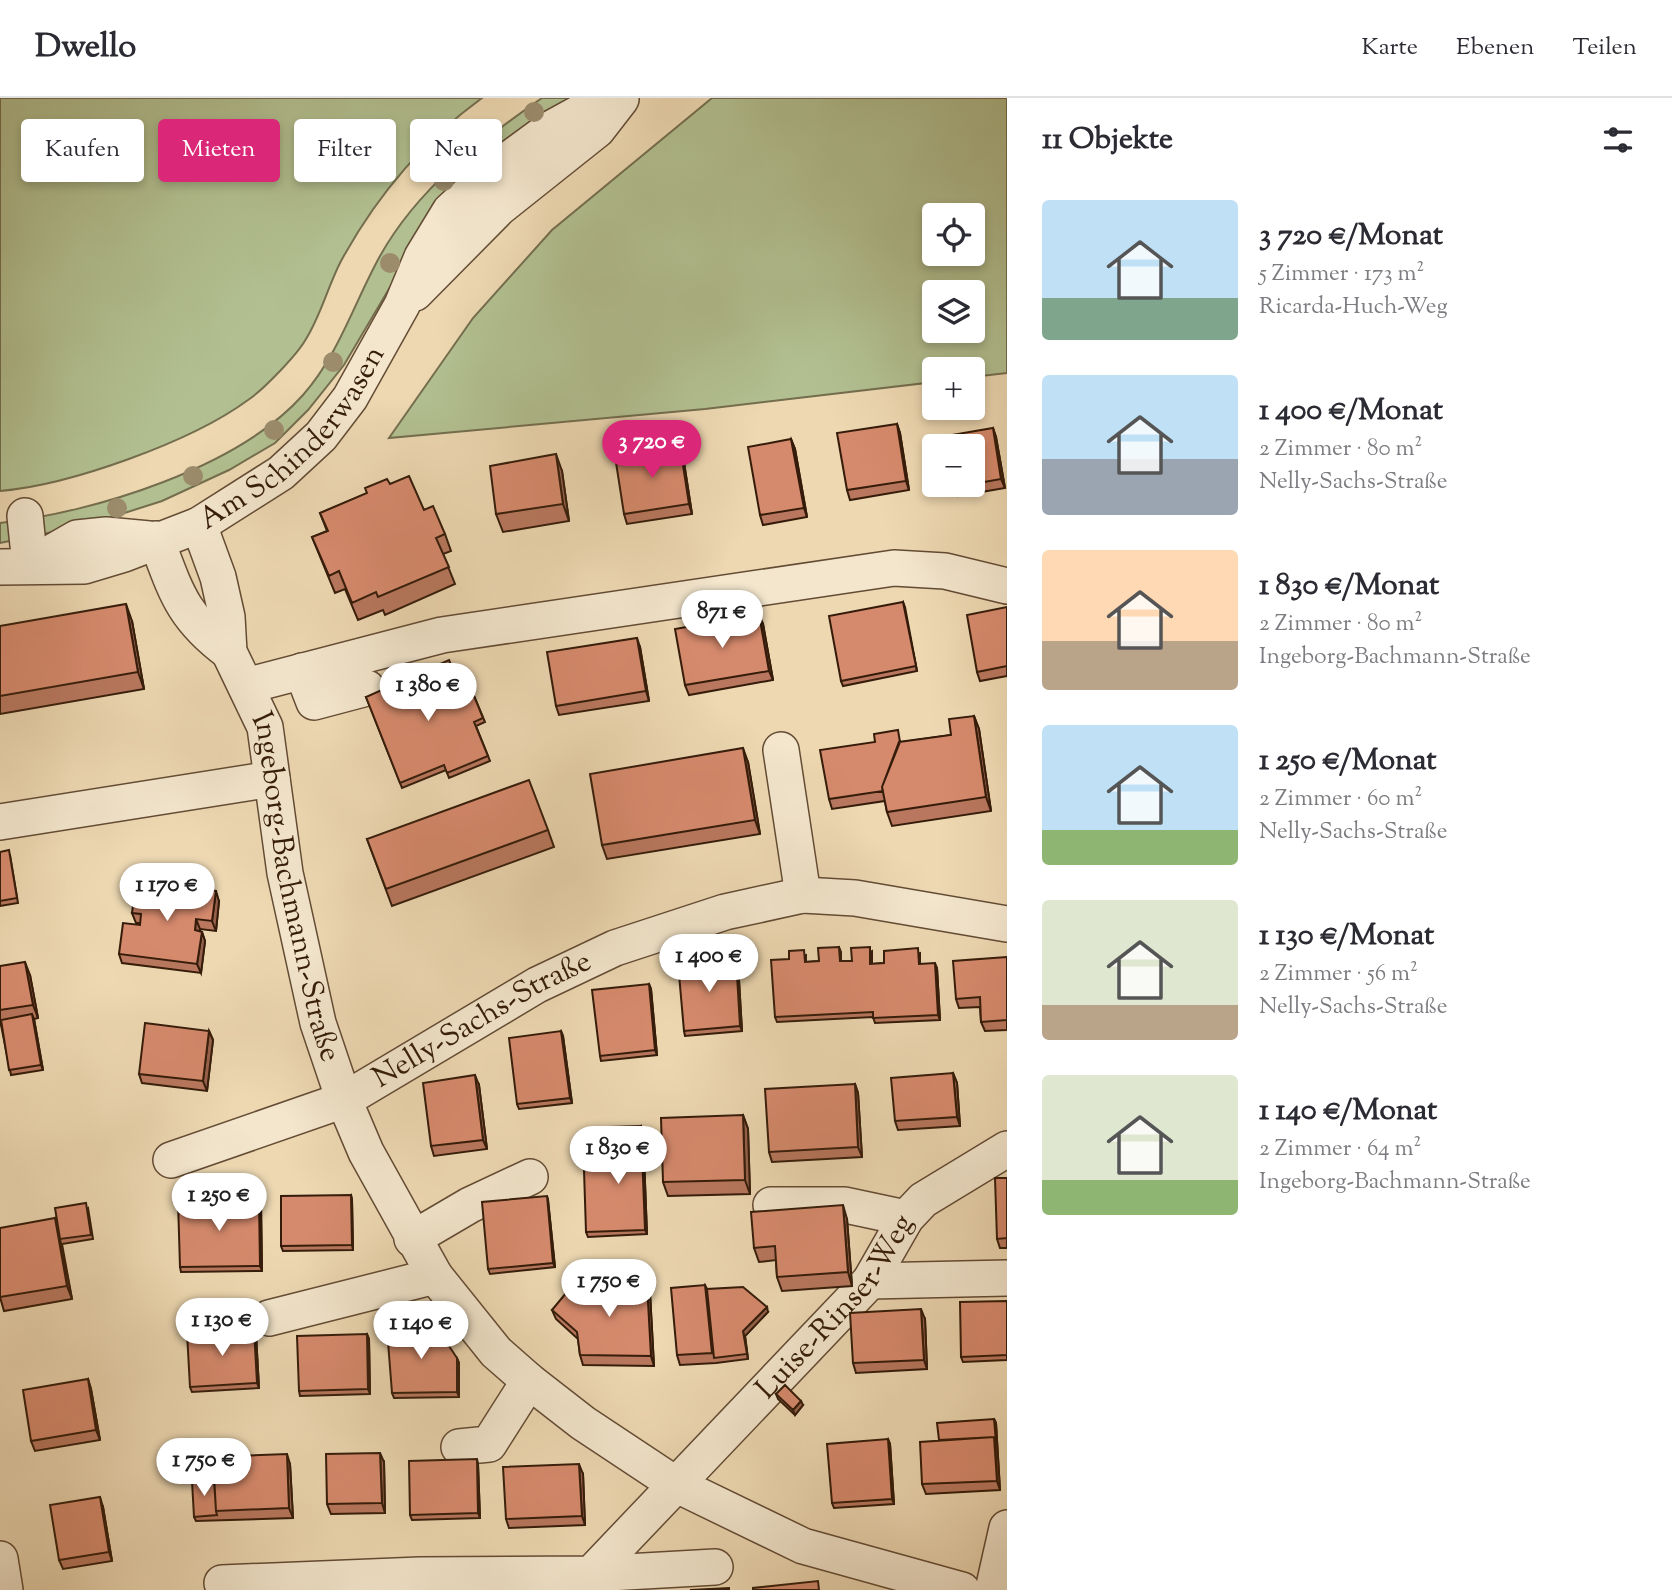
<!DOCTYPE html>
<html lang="de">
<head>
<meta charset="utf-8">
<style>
	body { margin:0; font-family:"Sorts Mill Goudy",serif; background:#f2f2f3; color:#2b2b33; height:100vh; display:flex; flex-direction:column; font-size:26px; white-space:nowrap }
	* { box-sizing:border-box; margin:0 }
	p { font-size:23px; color:#7c7c81 }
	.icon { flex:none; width:38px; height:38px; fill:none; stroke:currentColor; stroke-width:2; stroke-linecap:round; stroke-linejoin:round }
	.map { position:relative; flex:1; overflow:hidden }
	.side { display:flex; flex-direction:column; background:#fff; width:665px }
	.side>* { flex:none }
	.guide { position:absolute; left:21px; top:21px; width:665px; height:63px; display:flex; gap:14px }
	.controls { position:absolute; left:922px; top:105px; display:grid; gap:14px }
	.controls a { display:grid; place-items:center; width:63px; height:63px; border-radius:7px; background:#fff; box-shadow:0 4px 10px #0003; font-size:35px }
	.price { position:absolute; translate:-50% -60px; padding:0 16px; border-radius:24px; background:#fff; color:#222; font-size:23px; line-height:46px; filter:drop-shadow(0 2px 4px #0008) }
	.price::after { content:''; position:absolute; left:50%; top:42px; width:21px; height:16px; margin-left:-10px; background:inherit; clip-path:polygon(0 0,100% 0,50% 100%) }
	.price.on { background:#db2777; color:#fff }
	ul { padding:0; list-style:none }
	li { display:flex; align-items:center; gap:21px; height:175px; padding:0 35px }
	li span { display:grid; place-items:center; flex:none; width:196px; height:140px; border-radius:7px; color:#555 }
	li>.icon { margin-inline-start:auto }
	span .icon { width:84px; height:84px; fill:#fffc; stroke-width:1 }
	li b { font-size:30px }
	h2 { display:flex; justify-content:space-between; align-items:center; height:84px; padding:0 35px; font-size:30px }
	.tag { padding:0 24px; border-radius:7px; background:#fff; box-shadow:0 4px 10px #0003; font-size:24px; line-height:63px }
	.tag.on { background:#db2777; color:#fff }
	header { display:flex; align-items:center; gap:42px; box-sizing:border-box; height:98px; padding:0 35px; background:#fff; border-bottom:2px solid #e1e1e2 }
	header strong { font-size:33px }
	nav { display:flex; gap:38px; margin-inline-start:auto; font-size:24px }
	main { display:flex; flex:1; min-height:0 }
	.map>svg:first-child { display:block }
	.green { fill:#b2c091; stroke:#746e4e; stroke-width:2; fill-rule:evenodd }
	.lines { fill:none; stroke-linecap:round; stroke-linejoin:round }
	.minor-casing { stroke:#634b34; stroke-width:38 }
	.minor { stroke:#f3e6cd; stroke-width:35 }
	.tree { fill:#9c8c6c }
	.wall { fill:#b8775e; stroke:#351c0a; stroke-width:2 }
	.shaded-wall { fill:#96614c; stroke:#351c0a; stroke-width:2 }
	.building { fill:#d68a6d; stroke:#351c0a; stroke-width:2 }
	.labels { text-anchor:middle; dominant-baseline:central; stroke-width:5; stroke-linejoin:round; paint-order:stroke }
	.street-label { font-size:30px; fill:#351c0a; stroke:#f3e6cd }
</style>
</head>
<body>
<header>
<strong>Dwello</strong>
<nav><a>Karte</a><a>Ebenen</a><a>Teilen</a></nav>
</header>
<main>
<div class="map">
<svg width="1007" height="1492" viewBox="0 0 1007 1492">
	<rect width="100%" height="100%" fill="#edd8b2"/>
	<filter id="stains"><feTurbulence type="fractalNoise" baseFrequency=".00286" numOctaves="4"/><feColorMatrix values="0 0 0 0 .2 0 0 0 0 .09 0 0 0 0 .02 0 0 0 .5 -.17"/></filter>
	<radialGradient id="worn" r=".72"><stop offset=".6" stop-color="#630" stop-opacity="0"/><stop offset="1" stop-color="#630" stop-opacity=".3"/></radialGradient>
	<!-- green -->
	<path class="green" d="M0,0H482C423,43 376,99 341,163C328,188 321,217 306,241C297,257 263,292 248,302C191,344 70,387 0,393Z
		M542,0H580L399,174L344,267L308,312L275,345L229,372L162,403L90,426L0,445V425C95,414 238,370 303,297C339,256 354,205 380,158C418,90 480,43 542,0Z
		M712,0H1007V275L973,279V271H934V284L705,311L389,340L473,220L552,132ZM934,117H973V156H934ZM934,194H973V233H934Z"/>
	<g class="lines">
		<defs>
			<g id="minor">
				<path d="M415,195L499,110L597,32L621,1"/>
				<path d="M25,418L30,467"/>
				<path id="s1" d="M199,427L218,479L227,519L229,554L265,629L285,775L318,925L344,1002L366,1054L435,1178L496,1254L529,1283L583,1325L675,1386L803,1448L962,1492"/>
				<path d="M156,441C176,494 182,519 229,554"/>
				<path d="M30,467L77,440L106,437L149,441"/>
				<path id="s2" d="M0,469L84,468L124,456L199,427L281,375L321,338L350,300L402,207L422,159L450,113L497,70L550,31L583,13L617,0"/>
				<path d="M302,573L314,604L367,590"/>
				<path d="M246,588L442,537L894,470L945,473L1007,488"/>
				<path d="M781,652L803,797"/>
				<path d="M0,724L272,681"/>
				<path id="s3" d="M171,1062L344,1002L537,887L615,850L725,814L803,797L855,800L1007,826"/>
				<path d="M771,1107H845L906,1120"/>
				<path d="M412,1141L470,1107L530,1079"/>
				<path d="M870,1183L1007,1180"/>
				<path d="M269,1220L435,1178"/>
				<path d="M459,1349L489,1346L529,1283"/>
				<path d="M0,1461L5,1492"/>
				<path d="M591,1476L715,1469"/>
				<path id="s4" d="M222,1485L420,1477L591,1476L870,1183L906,1120L923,1102L1007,1051"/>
				<path d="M993,1492L1007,1430"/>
			</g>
		</defs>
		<!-- minor casing -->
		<use href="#minor" class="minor-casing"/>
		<!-- minor -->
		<use href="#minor" class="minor"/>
	</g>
	<!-- trees -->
	<g class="tree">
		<circle cx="534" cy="14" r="10"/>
		<circle cx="444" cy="83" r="10"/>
		<circle cx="390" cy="165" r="10"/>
		<circle cx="333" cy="264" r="10"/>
		<circle cx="274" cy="332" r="10"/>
		<circle cx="193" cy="378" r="10"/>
		<circle cx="117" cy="410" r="10"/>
	</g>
	<!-- wall -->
	<path class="wall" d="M897,326L900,335L909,392L850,402L847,392Z
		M993,330L996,339L1005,390L958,398L954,387H973V348Z
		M791,341L795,351L807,419L763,427L760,417Z
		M680,348L683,358L692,416L627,426L624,416Z
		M562,373L569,423L503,434L496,416Z
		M390,386L424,412L445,436L451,453L443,456L455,486L385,517L383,512L358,522L345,491L335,495L312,439L327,433L320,415Z
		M903,504L917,573L843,588L841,583Z
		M1007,509V578L980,583L977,574Z
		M132,523L144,591L0,616V528Z
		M763,526L773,582L689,597L685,587Z
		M640,549L649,603L559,617L556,608Z
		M474,598L485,624L476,628L490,663L449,680L446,672L402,690L366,599L465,601Z
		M974,618L979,631L991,713L892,728L887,714L885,703L832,711L829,701L875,644H902L951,637Z
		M748,664L760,736L607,761L602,747Z
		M548,732L554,749L392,808L367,741Z
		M0,754L10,757L18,805L0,808Z
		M219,803L216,833L200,831L199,833L202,834L205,843L201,875L122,865L119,856L140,827V825H136L132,815Z
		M839,849L841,854V863H852L872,853V866L884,865L920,855V866L937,870L940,922L875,925L873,919L777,924L775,919L789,861L806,857V864L819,863Z
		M1007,859V932L985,933L981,924L980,909L959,910L956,901Z
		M736,860L738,865L742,933L685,938L684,933Z
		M0,868L30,877L38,920L34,921L43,972L11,977L1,927H0Z
		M649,886L651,891L657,957L601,963L600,958Z
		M209,933L213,942L207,993L142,985L139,976Z
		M561,933L563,938L572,1005L519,1011L517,1006Z
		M953,975L957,985L960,1028L898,1032L895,1023Z
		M855,986L858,995L862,1059L772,1064L769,1054Z
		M479,987L487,1051L434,1058L431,1048Z
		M743,1017L748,1031L750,1096L668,1098L663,1084Z
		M641,1028L643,1033L647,1136L588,1139L586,1134L612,1070Z
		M1007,1080V1150H1000L997,1141Z
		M351,1097L352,1102L353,1152L283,1153L281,1148Z
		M259,1102L261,1107L262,1173L181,1174L180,1169Z
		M548,1102L555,1169L490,1176L488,1171Z
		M88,1110L93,1141L62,1146L72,1201L4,1213L0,1199L55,1120L59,1130Z
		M847,1121L852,1188L782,1193L777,1179L776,1162L759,1164L754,1150Z
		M705,1187L707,1191L768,1214L745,1238L748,1261L716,1265L680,1267L677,1257Z
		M650,1195L654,1268L583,1267L580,1257L578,1241L556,1221L552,1212Z
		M1007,1203V1262L963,1264L961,1259Z
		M925,1221L927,1271L856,1275L853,1265Z
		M254,1231L256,1236L259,1290L192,1294L190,1289Z
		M367,1236L369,1241L370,1296L300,1298L299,1293Z
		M457,1260L459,1265V1299L394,1300L392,1295Z
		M88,1281L91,1291L100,1342L35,1353L31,1343Z
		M776,1296L803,1307L795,1317L778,1301Z
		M994,1321L996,1325L1000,1392L926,1396L922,1386L939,1342Z
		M888,1341L890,1346L894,1406L834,1410L832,1405Z
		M384,1364L385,1415L331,1416L327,1406Z
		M290,1366L293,1420L196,1423L194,1419L214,1382Z
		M478,1366L480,1420L412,1422L410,1417Z
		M583,1376L585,1427L509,1430L506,1421Z
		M103,1409L112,1463L63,1471L59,1462Z"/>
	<!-- shaded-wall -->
	<path class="shaded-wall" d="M897,326L900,335L909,392L906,383Z
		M993,330L996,339L1005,390L1001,381Z
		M791,341L795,351L807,419L804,410Z
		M680,348L683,358L692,416L689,406Z
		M556,356L562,373L569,423L563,406Z
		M903,504L905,509L917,573L916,568Z
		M126,506L132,523L144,591L138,574Z
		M759,516L763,526L773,582L769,573Z
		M637,540L640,549L649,603L646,593Z
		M974,618L979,631L991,713L986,699Z
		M743,650L748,664L760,736L755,722Z
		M216,793L219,803L216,833L212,823Z
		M196,821L200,831L198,842L195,832Z
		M202,834L205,843L201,875L197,866Z
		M736,860L738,865L742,933L740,928Z
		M25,864L30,877L38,920L33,907Z
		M935,865L937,870L940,922L938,917Z
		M649,886L651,891L657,957L655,952Z
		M32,916L34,921L43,972L41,967Z
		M209,933L213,942L207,993L203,983Z
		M561,933L563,938L572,1005L570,1000Z
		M953,975L957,985L960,1028L957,1019Z
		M475,977L479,987L487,1051L483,1042Z
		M855,986L858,995L862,1059L858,1049Z
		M743,1017L748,1031L750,1096L745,1082Z
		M641,1028L643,1033L647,1136L645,1132Z
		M351,1097L352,1102L353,1152L352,1147Z
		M547,1098L548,1102L555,1169L553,1165Z
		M259,1102L261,1107L262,1173L260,1168Z
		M843,1107L847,1121L852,1188L848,1174Z
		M55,1120L60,1134V1141L72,1201L67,1188Z
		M647,1186L650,1195L654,1268L651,1258Z
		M767,1209L768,1214L745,1238L748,1261L743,1233Z
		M921,1211L925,1221L927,1271L924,1262Z
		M254,1231L256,1236L259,1290L257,1285Z
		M367,1236L369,1241L370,1296L368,1291Z
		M457,1260L459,1265V1299L457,1294Z
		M88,1281L91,1291L100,1342L96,1332Z
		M801,1303L803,1307L795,1317L793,1312Z
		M994,1321L996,1325L1000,1392L997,1383Z
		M888,1341L890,1346L894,1406L892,1401Z
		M380,1355L384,1364L385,1415L382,1405Z
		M287,1356L290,1366L293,1420L289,1410Z
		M477,1361L478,1366L480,1420L478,1415Z
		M579,1366L583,1376L585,1427L582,1418Z
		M100,1399L103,1409L112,1463L109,1454Z"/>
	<!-- building -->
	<path class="building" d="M897,326L906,383L847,392L837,335Z
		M993,330L1001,381L973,386V348H948L946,338Z
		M791,341L804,410L760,417L748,349Z
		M680,348L689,406L624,416L615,358Z
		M556,356L563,406L496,416L490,368Z
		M409,378L424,412L433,408L445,436L436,440L449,469L378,499L376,494L352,505L339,473L329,478L312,439L328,433L320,415L367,395L365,390L387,381L390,386Z
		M903,504L916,568L841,583L829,518Z
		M126,506L138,574L0,598V528Z
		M1007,509V568L977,574L967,517Z
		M759,516L769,573L685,587L675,531Z
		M637,540L646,593L556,608L547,554Z
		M449,562L465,601L474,598L483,620L474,624L488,658L447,675L444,667L400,685L366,599Z
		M974,618L986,699L887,714L882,689L899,644L951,637L949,621Z
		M898,632L900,644L882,689L883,693L829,701L820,652L875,644L874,636Z
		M743,650L755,722L602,747L590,676Z
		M529,682L548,732L386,791L367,741Z
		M9,752L17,800L0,803V754Z
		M136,784L216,793L212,823L196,821L195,832L202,834L197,866L119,856L123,825L140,827L141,816L132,815Z
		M839,849L840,863H852L851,850L870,849V866L884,865V853L918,850L919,866L935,865L938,917L873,920V914L775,919L771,862L789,861V853L804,852L805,864L819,863L818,850Z
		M1007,859V922L981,924L980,899L956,901L953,863Z
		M736,860L740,928L684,933L678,865Z
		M25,864L33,907L0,912V868Z
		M649,886L655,952L600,958L592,892Z
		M32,916L41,967L9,972L1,922Z
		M145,925L209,933L203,983L139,976Z
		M561,933L570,1000L517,1006L509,940Z
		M953,975L957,1019L895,1023L891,980Z
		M475,977L483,1042L431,1048L423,985Z
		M855,986L858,1049L769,1054L765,991Z
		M743,1017L745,1082L663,1084L661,1020Z
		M641,1028L645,1132L586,1134L584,1072L612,1070L610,1029Z
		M995,1080H1007V1140L997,1141Z
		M351,1097L352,1147L281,1148V1098Z
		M547,1098L553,1165L488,1171L482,1104Z
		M259,1102L260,1168L180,1169L178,1103Z
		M86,1105L91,1137L60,1141L55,1110Z
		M843,1107L848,1174L777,1179L775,1148L754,1150L751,1114Z
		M55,1120L67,1188L0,1199V1130Z
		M647,1186L651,1258L580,1257L577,1234L552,1212L571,1189Z
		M705,1187L712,1255L677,1257L671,1190Z
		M743,1189L767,1209L743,1233L747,1256L714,1260L707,1191Z
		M1007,1203V1257L961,1259L960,1204Z
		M921,1211L924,1262L853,1265L850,1215Z
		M435,1227L457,1260V1294L392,1295L387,1231Z
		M254,1231L257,1285L190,1289L187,1235Z
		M367,1236L368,1291L299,1293L297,1238Z
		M88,1281L96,1332L31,1343L23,1292Z
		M785,1287L801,1303L793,1312L776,1296Z
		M994,1321L996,1344L994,1339L939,1342L937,1325Z
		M994,1339L997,1383L922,1386L920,1344Z
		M888,1341L892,1401L832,1405L827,1346Z
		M380,1355L382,1405L327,1406L326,1356Z
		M287,1356L289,1410L216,1413L213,1359Z
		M477,1361L478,1415L410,1417L409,1363Z
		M579,1366L582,1418L506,1421L503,1369Z
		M214,1382L216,1413L217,1417L194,1419L192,1383Z
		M100,1399L109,1454L59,1462L50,1407Z
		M818,1483L819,1492H753V1490Z
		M729,1490V1492H690Z"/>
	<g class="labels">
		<!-- street labels -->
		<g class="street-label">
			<text stroke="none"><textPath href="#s2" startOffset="336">Am Schinderwasen</textPath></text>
			<text stroke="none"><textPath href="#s1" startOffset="378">Ingeborg-Bachmann-Straße</textPath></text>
			<text stroke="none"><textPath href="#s3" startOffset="343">Nelly-Sachs-Straße</textPath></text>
			<text stroke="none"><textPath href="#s4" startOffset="732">Luise-Rinser-Weg</textPath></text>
		</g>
	</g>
	<rect width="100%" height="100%" filter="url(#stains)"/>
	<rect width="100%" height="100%" fill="url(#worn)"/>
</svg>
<div class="controls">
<a><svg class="icon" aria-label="locate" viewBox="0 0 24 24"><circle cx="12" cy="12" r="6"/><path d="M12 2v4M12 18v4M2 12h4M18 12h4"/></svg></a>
<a><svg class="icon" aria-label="layers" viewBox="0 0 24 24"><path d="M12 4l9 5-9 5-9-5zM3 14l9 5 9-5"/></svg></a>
<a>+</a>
<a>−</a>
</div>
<b class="price on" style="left:652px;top:382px">3 720 €</b>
<b class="price" style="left:722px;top:552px">871 €</b>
<b class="price" style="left:428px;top:625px">1 380 €</b>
<b class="price" style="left:167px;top:825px">1 170 €</b>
<b class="price" style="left:709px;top:896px">1 400 €</b>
<b class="price" style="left:618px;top:1088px">1 830 €</b>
<b class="price" style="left:219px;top:1135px">1 250 €</b>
<b class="price" style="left:609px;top:1221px">1 750 €</b>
<b class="price" style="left:222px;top:1260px">1 130 €</b>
<b class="price" style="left:421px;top:1263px">1 140 €</b>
<b class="price" style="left:204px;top:1400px">1 750 €</b>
<div class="guide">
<a class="tag">Kaufen</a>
<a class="tag on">Mieten</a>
<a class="tag">Filter</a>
<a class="tag">Neu</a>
</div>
</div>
<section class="side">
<h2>11 Objekte<svg class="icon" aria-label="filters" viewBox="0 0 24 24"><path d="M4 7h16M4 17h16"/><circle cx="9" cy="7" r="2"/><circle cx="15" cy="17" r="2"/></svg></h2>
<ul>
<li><span style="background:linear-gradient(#bfe0f5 70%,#7fa58c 0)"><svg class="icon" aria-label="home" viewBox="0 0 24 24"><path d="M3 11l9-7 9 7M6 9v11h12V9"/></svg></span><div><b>3 720 €/Monat</b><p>5 Zimmer · 173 m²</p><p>Ricarda-Huch-Weg</p></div></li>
<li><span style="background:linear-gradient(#bfe0f5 60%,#9aa5b1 0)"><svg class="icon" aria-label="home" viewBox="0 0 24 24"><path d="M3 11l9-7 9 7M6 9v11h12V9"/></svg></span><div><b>1 400 €/Monat</b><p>2 Zimmer · 80 m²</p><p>Nelly-Sachs-Straße</p></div></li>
<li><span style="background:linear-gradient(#ffd9b3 65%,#b9a48a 0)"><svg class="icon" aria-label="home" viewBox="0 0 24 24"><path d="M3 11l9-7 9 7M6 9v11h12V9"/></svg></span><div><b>1 830 €/Monat</b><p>2 Zimmer · 80 m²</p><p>Ingeborg-Bachmann-Straße</p></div></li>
<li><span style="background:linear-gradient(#bfe0f5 75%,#8fb573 0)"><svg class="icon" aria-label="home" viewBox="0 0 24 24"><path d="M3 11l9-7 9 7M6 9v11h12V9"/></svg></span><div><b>1 250 €/Monat</b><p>2 Zimmer · 60 m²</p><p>Nelly-Sachs-Straße</p></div></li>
<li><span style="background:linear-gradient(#dfe7d0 75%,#b9a48a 0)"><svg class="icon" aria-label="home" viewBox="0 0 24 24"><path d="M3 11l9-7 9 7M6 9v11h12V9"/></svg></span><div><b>1 130 €/Monat</b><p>2 Zimmer · 56 m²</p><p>Nelly-Sachs-Straße</p></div></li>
<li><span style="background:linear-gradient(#dfe7d0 75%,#8fb573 0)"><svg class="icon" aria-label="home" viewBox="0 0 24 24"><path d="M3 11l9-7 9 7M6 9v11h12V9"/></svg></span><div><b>1 140 €/Monat</b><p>2 Zimmer · 64 m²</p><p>Ingeborg-Bachmann-Straße</p></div></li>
</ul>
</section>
</main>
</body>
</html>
